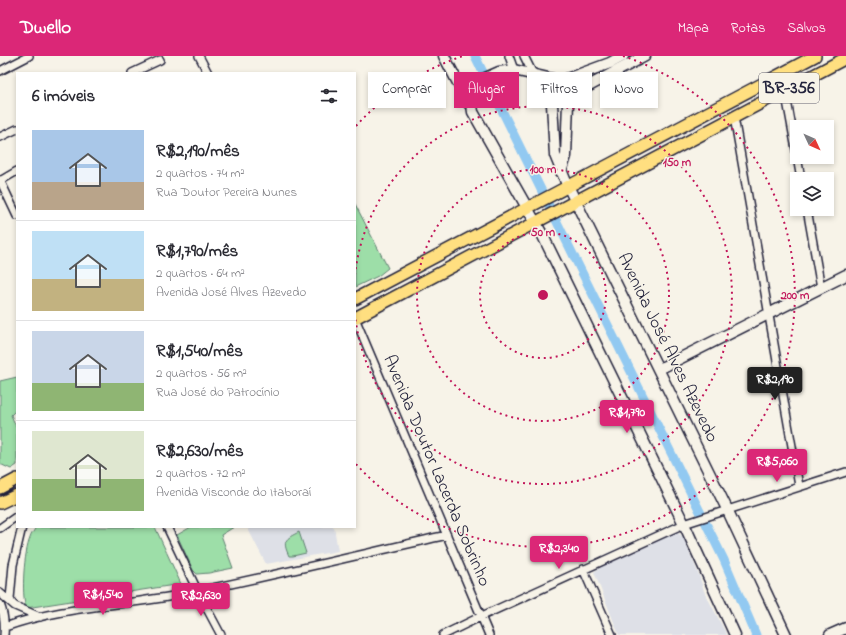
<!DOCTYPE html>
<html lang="pt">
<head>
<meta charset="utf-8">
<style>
	body { margin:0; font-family:"Indie Flower",sans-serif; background:#f2f2f3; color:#2b2b33; height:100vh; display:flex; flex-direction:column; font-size:15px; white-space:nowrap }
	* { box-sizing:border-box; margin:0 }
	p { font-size:13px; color:#7c7c81 }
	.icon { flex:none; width:22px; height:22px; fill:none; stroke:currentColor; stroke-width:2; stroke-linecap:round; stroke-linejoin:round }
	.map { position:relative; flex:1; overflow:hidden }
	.panel { position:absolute; left:16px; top:16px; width:340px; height:456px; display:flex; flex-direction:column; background:#fff; border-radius:0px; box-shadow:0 2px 6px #0003 }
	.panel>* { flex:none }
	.banner { position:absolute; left:368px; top:16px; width:380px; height:36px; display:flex; gap:8px }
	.needle { width:26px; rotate:134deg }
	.tools { position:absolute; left:790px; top:64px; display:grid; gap:8px }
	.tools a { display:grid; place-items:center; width:44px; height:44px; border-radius:0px; background:#fff; box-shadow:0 2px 6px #0003; font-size:20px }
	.price { position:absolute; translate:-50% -34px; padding:0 9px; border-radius:4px; background:#db2777; color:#fff; font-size:13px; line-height:26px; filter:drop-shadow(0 1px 2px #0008) }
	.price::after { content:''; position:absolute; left:50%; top:24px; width:12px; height:9px; margin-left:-6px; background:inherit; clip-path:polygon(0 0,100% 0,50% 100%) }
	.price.on { background:#222; color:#fff }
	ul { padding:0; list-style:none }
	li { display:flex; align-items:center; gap:12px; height:100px; padding:0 16px }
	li+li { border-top:1px solid #e1e1e2 }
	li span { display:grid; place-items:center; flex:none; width:112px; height:80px; border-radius:0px; color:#555 }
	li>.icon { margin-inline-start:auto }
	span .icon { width:48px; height:48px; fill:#fffc; stroke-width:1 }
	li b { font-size:17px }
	h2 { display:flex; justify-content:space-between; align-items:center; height:48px; padding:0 16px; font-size:17px }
	.tag { padding:0 14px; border-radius:0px; background:#fff; box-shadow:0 2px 6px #0003; font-size:14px; line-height:36px }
	.tag.on { background:#db2777; color:#fff }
	header { display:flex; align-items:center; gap:24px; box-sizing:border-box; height:56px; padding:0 20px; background:#db2777; color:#fff }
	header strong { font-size:19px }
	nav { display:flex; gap:22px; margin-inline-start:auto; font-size:14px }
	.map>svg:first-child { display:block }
	.built { fill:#dee0e7 }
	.green { fill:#9ddea8; stroke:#608072 }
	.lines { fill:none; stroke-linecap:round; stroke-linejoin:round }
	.canal { stroke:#92c9f1; stroke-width:9 }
	.street-casing { stroke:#22223b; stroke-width:10 }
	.secondary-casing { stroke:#22223b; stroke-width:13 }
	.primary-casing { stroke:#22223b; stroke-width:14 }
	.street { stroke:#f7f3e8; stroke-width:7 }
	.secondary { stroke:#f7f3e8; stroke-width:10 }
	.primary { stroke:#ffdf80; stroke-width:11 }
	.ring { fill:none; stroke:#c2185b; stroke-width:2; stroke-dasharray:2 4 }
	.labels { text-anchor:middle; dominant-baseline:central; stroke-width:3; stroke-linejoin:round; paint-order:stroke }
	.shield { fill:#f7f3e8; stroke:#62616f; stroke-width:1 }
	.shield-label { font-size:17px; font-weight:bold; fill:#22223b }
	.street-label { font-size:18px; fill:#22223b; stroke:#f7f3e8 }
	.centre { fill:#c2185b; stroke:#f7f3e8; stroke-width:2 }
	.ring-label { font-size:12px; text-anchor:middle; font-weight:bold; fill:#c2185b; stroke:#f7f3e8; stroke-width:3; stroke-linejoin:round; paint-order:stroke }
</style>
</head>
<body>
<header>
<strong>Dwello</strong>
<nav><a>Mapa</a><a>Rotas</a><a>Salvos</a></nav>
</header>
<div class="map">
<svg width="846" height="579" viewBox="0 0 846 579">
	<rect width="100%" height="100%" fill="#f7f3e8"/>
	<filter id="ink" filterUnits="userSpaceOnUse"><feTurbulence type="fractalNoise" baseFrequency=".025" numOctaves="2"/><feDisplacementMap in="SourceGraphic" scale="8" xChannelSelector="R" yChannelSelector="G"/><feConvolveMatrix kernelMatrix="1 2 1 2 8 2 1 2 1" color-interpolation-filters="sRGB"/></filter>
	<g filter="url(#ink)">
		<!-- built -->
		<path class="built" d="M247,471H334L338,495L266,508Z
			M677,476L683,481L699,519L704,535L727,579H619L594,516L603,509L669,478Z"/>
		<!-- green -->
		<path class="green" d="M355,148L388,212L378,220L355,231Z
			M17,321V353L11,359L17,373V409L11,413L0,408V325Z
			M36,471H155L181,528L26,552C21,537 24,497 30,482C31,478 34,475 36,471Z
			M191,471H234L221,479L233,512L209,517L197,518L193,514L177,479Z
			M299,476L306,497L293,500H289C282,485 285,483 299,476Z"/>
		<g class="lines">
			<!-- canal -->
			<path class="canal" d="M475,0L724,504L756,579"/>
			<defs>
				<path id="street" d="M199,0L208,17
					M509,0L514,14
					M524,0L533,18
					M0,15L29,0
					M132,17L160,4
					M785,34L797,99
					M734,61L799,430
					M0,81L17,73
					M797,101L801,123
					M0,124L17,160
					M0,125L17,115
					M807,153L821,232
					M355,262L489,579
					M167,471L197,534L221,579
					M0,472L17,460
					M583,513L612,579
					M0,537L15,550L40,561
					M12,547L10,543L13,509L22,471
					M0,548C4,558 5,568 4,579
					M5,571C62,550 124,550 184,538C272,520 359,499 447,479
					M443,579L482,560L684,468L846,416"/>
				<path id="secondary" d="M444,0L469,48
					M533,18L542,30L552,48L555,99L566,126L727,453L786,579
					M472,28L471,43L473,56L543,180L684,468L735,579
					M472,28L499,16L514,14L561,25L610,7L623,0
					M561,116L566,100L568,47L570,40L645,0
					M659,313L846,219
					M830,579L846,572"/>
				<path id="primary" d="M355,243L815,0
					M355,262L846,2
					M0,432L17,423
					M0,447L17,439"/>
			</defs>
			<!-- street casing -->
			<use href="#street" class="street-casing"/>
			<!-- secondary casing -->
			<use href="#secondary" class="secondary-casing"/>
			<!-- primary casing -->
			<use href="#primary" class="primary-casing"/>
			<!-- street -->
			<use href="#street" class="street"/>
			<!-- secondary -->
			<use href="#secondary" class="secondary"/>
			<!-- primary -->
			<use href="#primary" class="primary"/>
		</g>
	</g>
	<!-- distance rings -->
	<g class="ring">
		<circle cx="543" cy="239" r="63"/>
		<circle cx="543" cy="239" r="126"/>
		<path d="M355 219A189 189 0 1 1 355 259"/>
		<path d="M356 70A252 252 0 0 1 463 0M623 0A252 252 0 1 1 356 408"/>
	</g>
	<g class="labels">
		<!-- shield labels -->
		<rect class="shield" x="759" y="17" width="60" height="30" rx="3"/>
		<g class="shield-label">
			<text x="789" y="32">BR-356</text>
		</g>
		<!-- street labels -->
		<g class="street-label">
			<text transform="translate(667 292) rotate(64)">Avenida José Alves Azevedo</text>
			<text transform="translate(436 415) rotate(67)">Avenida Doutor Lacerda Sobrinho</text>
		</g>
	</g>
	<circle cx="543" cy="239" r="6" class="centre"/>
	<g class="ring-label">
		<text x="677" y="110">150 m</text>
		<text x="543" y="117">100 m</text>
		<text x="543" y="180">50 m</text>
		<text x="795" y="243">200 m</text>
	</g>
</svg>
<div class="tools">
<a><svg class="needle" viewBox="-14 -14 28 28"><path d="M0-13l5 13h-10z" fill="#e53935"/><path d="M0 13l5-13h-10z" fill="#7c7c81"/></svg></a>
<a><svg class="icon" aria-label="layers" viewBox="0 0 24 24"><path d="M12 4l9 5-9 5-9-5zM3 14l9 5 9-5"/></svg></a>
</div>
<b class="price on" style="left:775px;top:345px">R$2,190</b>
<b class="price" style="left:627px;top:378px">R$1,790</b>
<b class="price" style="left:777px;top:427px">R$5,060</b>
<b class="price" style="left:559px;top:514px">R$2,340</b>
<b class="price" style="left:103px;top:560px">R$1,540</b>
<b class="price" style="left:201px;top:561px">R$2,630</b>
<div class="banner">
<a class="tag">Comprar</a>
<a class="tag on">Alugar</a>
<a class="tag">Filtros</a>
<a class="tag">Novo</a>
</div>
<section class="panel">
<h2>6 imóveis<svg class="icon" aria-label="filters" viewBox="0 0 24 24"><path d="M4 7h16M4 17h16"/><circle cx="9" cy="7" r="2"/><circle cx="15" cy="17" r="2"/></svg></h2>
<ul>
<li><span style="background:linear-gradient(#a9c7e8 65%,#b9a48a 0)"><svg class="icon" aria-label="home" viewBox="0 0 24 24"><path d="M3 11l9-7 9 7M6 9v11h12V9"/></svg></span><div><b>R$2,190/mês</b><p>2 quartos · 74 m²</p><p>Rua Doutor Pereira Nunes</p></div></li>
<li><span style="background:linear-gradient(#bfe0f5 60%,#c2b280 0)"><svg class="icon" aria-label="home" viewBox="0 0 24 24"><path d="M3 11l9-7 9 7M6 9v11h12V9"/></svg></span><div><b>R$1,790/mês</b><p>2 quartos · 64 m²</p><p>Avenida José Alves Azevedo</p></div></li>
<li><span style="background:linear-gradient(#c9d6e8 65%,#8fb573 0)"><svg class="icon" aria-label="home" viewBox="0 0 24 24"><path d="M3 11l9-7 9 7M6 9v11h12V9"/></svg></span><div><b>R$1,540/mês</b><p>2 quartos · 56 m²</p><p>Rua José do Patrocínio</p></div></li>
<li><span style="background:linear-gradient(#dfe7d0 60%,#8fb573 0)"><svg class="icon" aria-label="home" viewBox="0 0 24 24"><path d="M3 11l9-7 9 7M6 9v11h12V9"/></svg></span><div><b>R$2,630/mês</b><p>2 quartos · 72 m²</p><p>Avenida Visconde do Itaboraí</p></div></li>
</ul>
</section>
</div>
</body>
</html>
